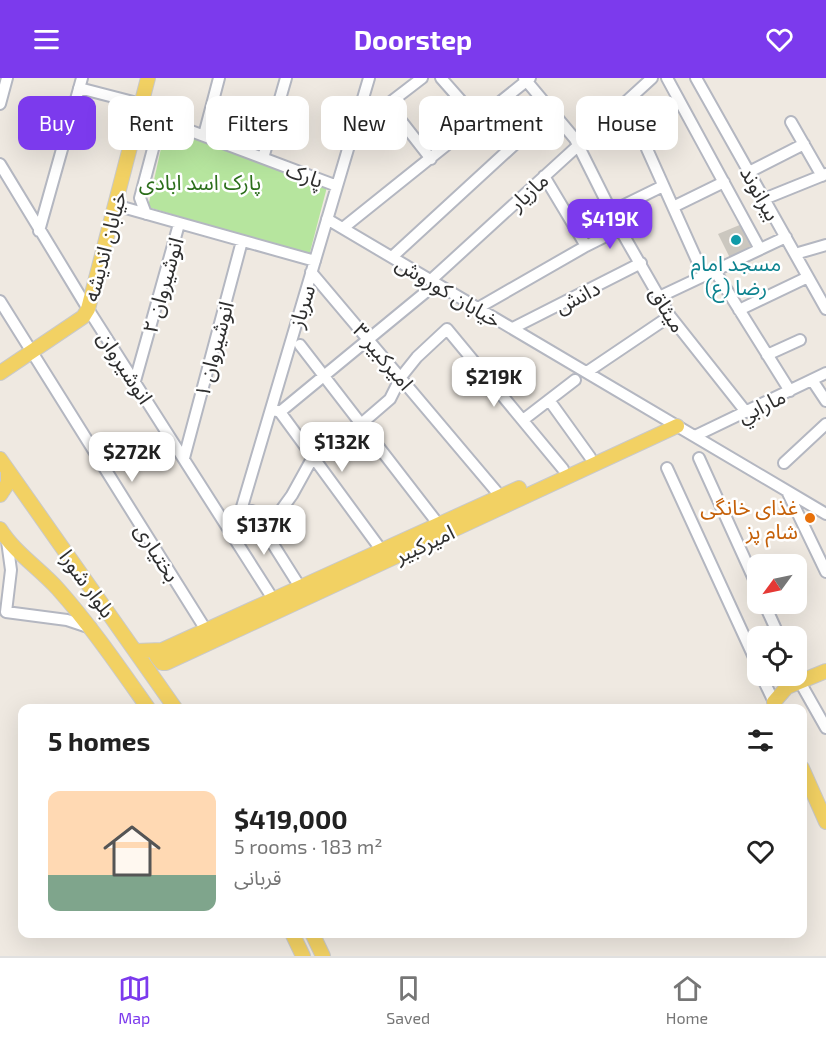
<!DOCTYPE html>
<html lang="en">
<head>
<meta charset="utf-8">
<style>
	body { margin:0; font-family:"Exo 2","Noto Sans Arabic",sans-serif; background:#f2f2f2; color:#222; height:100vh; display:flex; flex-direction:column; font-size:22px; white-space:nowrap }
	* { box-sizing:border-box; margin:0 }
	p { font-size:20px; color:#767676 }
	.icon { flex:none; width:33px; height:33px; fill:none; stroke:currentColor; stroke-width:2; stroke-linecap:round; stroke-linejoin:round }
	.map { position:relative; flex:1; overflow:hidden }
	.side { position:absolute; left:18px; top:626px; width:789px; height:234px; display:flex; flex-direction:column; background:#fff; border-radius:12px; box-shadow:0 6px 24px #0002 }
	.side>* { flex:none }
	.top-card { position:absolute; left:18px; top:18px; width:790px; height:54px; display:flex; gap:12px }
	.needle { width:39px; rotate:237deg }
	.tools { position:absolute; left:747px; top:476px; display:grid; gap:12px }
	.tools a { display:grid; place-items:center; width:60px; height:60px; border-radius:12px; background:#fff; box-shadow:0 6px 24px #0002; font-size:30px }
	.price { position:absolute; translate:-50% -51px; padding:0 14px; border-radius:12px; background:#fff; color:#222; font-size:20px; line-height:39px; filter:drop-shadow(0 2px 3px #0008) }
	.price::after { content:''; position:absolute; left:50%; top:36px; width:18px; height:14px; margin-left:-9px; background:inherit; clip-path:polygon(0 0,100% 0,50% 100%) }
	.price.selected { background:#7c3aed; color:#fff }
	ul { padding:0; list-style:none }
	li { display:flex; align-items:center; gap:18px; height:150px; padding:0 30px }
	li span { display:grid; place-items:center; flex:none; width:168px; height:120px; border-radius:12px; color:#555 }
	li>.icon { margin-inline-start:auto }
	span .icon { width:72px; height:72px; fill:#fffc; stroke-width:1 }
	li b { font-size:26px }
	h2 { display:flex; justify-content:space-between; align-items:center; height:72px; padding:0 30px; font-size:26px }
	.pill { padding:0 21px; border-radius:12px; background:#fff; box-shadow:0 6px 24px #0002; font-size:21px; line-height:54px }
	.pill.selected { background:#7c3aed; color:#fff }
	header { display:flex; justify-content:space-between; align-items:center; height:78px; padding:0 30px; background:#7c3aed; color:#fff; font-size:27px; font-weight:700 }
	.tab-bar { display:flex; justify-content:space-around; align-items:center; height:84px; border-top:2px solid #e0e0e0; background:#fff; font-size:16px; color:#767676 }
	.tab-bar a { display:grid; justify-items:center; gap:3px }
	.tab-bar .selected { color:#7c3aed }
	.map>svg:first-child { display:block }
	.green { fill:#b6e59e }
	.building { fill:#cbc7bf }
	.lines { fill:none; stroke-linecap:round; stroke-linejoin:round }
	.minor-casing { stroke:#b4b7c1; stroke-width:14 }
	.major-casing { stroke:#c9c9c9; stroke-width:16 }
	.minor { stroke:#fff; stroke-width:10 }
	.major { stroke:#f2d163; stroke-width:14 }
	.culture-dot { fill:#0f9aa8; stroke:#fff; stroke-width:2 }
	.food-dot { fill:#e8710a; stroke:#fff; stroke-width:2 }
	.labels { text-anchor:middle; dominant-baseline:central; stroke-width:5; stroke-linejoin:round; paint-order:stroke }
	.street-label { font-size:21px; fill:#2e2e2e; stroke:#fff }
	.park-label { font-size:21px; fill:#2c6e1b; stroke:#fff }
	.culture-label { font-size:21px; fill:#0d838f; stroke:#fff }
	.food-label { font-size:21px; fill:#c56008; stroke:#fff; text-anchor:end }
</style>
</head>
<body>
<header><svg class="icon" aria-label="menu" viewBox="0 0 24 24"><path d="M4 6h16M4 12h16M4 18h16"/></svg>Doorstep<svg class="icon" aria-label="heart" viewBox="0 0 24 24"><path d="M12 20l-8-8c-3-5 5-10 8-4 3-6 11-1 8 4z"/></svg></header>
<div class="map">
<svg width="826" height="878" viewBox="0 0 826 878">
	<rect width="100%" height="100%" fill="#efe9e1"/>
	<!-- green -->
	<path class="green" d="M166,48L327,109L309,178L148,129Z"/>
	<!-- building -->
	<path class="building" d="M742,146L754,169L730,180L718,156Z"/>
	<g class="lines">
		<defs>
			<path id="minor" d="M441,0L478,42
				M524,0L575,61L620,151L670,238L746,334
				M667,0L760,171
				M696,0L826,231
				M79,10L141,26L167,44L337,108
				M0,26L7,0
				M388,26L431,81
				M791,44L822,98
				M353,53L422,0
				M204,57L219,0
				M647,71L704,198
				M263,80L286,0
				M0,86L88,231L273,521
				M749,94L804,66
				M764,121L826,96
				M115,127L315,183
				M673,129L724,104
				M612,133L663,108
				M146,136L140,120L158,52L167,44
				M327,141L826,436
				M343,150L530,0
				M39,153L82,0
				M586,168L620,151
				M795,176L826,167
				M392,179L528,54
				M715,193L790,313
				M311,194L501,419
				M431,202L652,0
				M659,219L786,159
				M0,223L206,552
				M478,230L586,168L544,98
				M739,232L808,199
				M513,250L641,185
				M300,267L439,447
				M767,277L800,262
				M587,294L670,238
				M812,302L826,323
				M135,303L179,146
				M549,322L590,379
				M271,331L280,334L427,213
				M280,334L382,473
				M523,342L575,302
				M695,358L826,295
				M184,380L242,163
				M699,380L758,510
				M784,385L826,346
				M667,390L758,588
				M787,413L826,494
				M252,433L300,509
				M266,453L292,417L313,379L361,346L390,321L401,299L417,279L447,251L563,391
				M234,456L369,0
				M764,525L779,558
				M6,534L67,542L91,550
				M6,534L11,492L7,463
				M761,597L774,624
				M796,597L826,650"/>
			<path id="major" d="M0,295L83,239L88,231L148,0
				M0,381L175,630
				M0,417L8,405V394
				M0,451C15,475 39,490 58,511C91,548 119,589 148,630
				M162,572L157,579L162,585H166L677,348
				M136,573L162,572L519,410
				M776,630L774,624L787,609L826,593
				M802,690L826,744
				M292,855L303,878
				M312,855L323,878"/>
		</defs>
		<!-- minor casing -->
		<use href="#minor" class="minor-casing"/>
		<!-- major casing -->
		<use href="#major" class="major-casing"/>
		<!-- minor -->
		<use href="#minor" class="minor"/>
		<!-- major -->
		<use href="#major" class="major"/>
	</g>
	<!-- markers -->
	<circle class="culture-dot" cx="736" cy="162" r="6"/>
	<circle class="food-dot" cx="810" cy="440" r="6"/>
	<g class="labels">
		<!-- street labels -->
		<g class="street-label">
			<text transform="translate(305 96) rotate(20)">پارک</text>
			<text transform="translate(528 113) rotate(-43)">مازیار</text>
			<text transform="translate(761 115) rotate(61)">بیرانوند</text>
			<text transform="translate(104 168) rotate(-75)">خیابان اندیشه</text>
			<text transform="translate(162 207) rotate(-74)">انوشیروان ۲</text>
			<text transform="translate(449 213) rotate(31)">خیابان کوروش</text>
			<text transform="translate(577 218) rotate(-27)">دانش</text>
			<text transform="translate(301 228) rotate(-73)">سرباز</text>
			<text transform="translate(668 231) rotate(58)">میثاق</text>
			<text transform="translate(213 271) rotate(-75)">انوشیروان ۱</text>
			<text transform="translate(384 278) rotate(50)">امیرکبیر ۳</text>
			<text transform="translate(126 289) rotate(57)">انوشیروان</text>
			<text transform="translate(761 327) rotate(-26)">مارابي</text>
			<text transform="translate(424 465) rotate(-25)">امیرکبیر</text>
			<text transform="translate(158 474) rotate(58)">بختیاری</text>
			<text transform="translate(88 505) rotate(54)">بلوار شورا</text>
		</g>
		<!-- park labels -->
		<g class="park-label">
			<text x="200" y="103">پارک اسد ابادی</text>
		</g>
		<!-- culture labels -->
		<g class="culture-label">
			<text x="736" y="184">مسجد امام<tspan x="736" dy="24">رضا (ع)</tspan></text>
		</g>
		<!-- food labels -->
		<g class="food-label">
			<text x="798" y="428">غذای خانگی<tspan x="798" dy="24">شام پز</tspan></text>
		</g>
	</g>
</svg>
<div class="tools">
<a><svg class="needle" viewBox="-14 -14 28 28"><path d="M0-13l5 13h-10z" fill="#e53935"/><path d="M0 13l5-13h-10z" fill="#767676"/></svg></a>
<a><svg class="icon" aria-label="locate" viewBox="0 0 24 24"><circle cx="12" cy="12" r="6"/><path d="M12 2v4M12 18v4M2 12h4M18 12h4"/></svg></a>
</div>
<b class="price selected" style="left:610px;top:172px">$419K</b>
<b class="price" style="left:494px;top:330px">$219K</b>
<b class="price" style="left:342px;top:395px">$132K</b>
<b class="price" style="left:132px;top:405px">$272K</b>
<b class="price" style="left:264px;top:478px">$137K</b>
<div class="top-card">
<a class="pill selected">Buy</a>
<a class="pill">Rent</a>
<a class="pill">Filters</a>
<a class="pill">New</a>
<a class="pill">Apartment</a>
<a class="pill">House</a>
</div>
<section class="side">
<h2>5 homes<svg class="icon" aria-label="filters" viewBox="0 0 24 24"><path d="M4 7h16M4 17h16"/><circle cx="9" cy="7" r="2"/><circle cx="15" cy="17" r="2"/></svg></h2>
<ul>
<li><span style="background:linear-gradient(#ffd9b3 70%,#7fa58c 0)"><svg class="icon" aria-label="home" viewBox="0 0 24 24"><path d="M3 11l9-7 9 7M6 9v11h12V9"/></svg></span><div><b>$419,000</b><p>5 rooms · 183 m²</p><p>قربانی</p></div><svg class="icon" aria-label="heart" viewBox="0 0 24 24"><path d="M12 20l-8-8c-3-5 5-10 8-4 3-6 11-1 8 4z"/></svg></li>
</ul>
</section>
</div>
<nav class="tab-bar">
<a class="selected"><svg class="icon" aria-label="map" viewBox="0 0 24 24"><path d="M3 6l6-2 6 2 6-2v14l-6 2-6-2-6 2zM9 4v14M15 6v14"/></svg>Map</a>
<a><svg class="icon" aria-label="saved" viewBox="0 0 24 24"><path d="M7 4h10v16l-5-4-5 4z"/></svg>Saved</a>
<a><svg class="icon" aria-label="home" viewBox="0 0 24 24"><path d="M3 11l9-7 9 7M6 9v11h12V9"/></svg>Home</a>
</nav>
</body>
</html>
